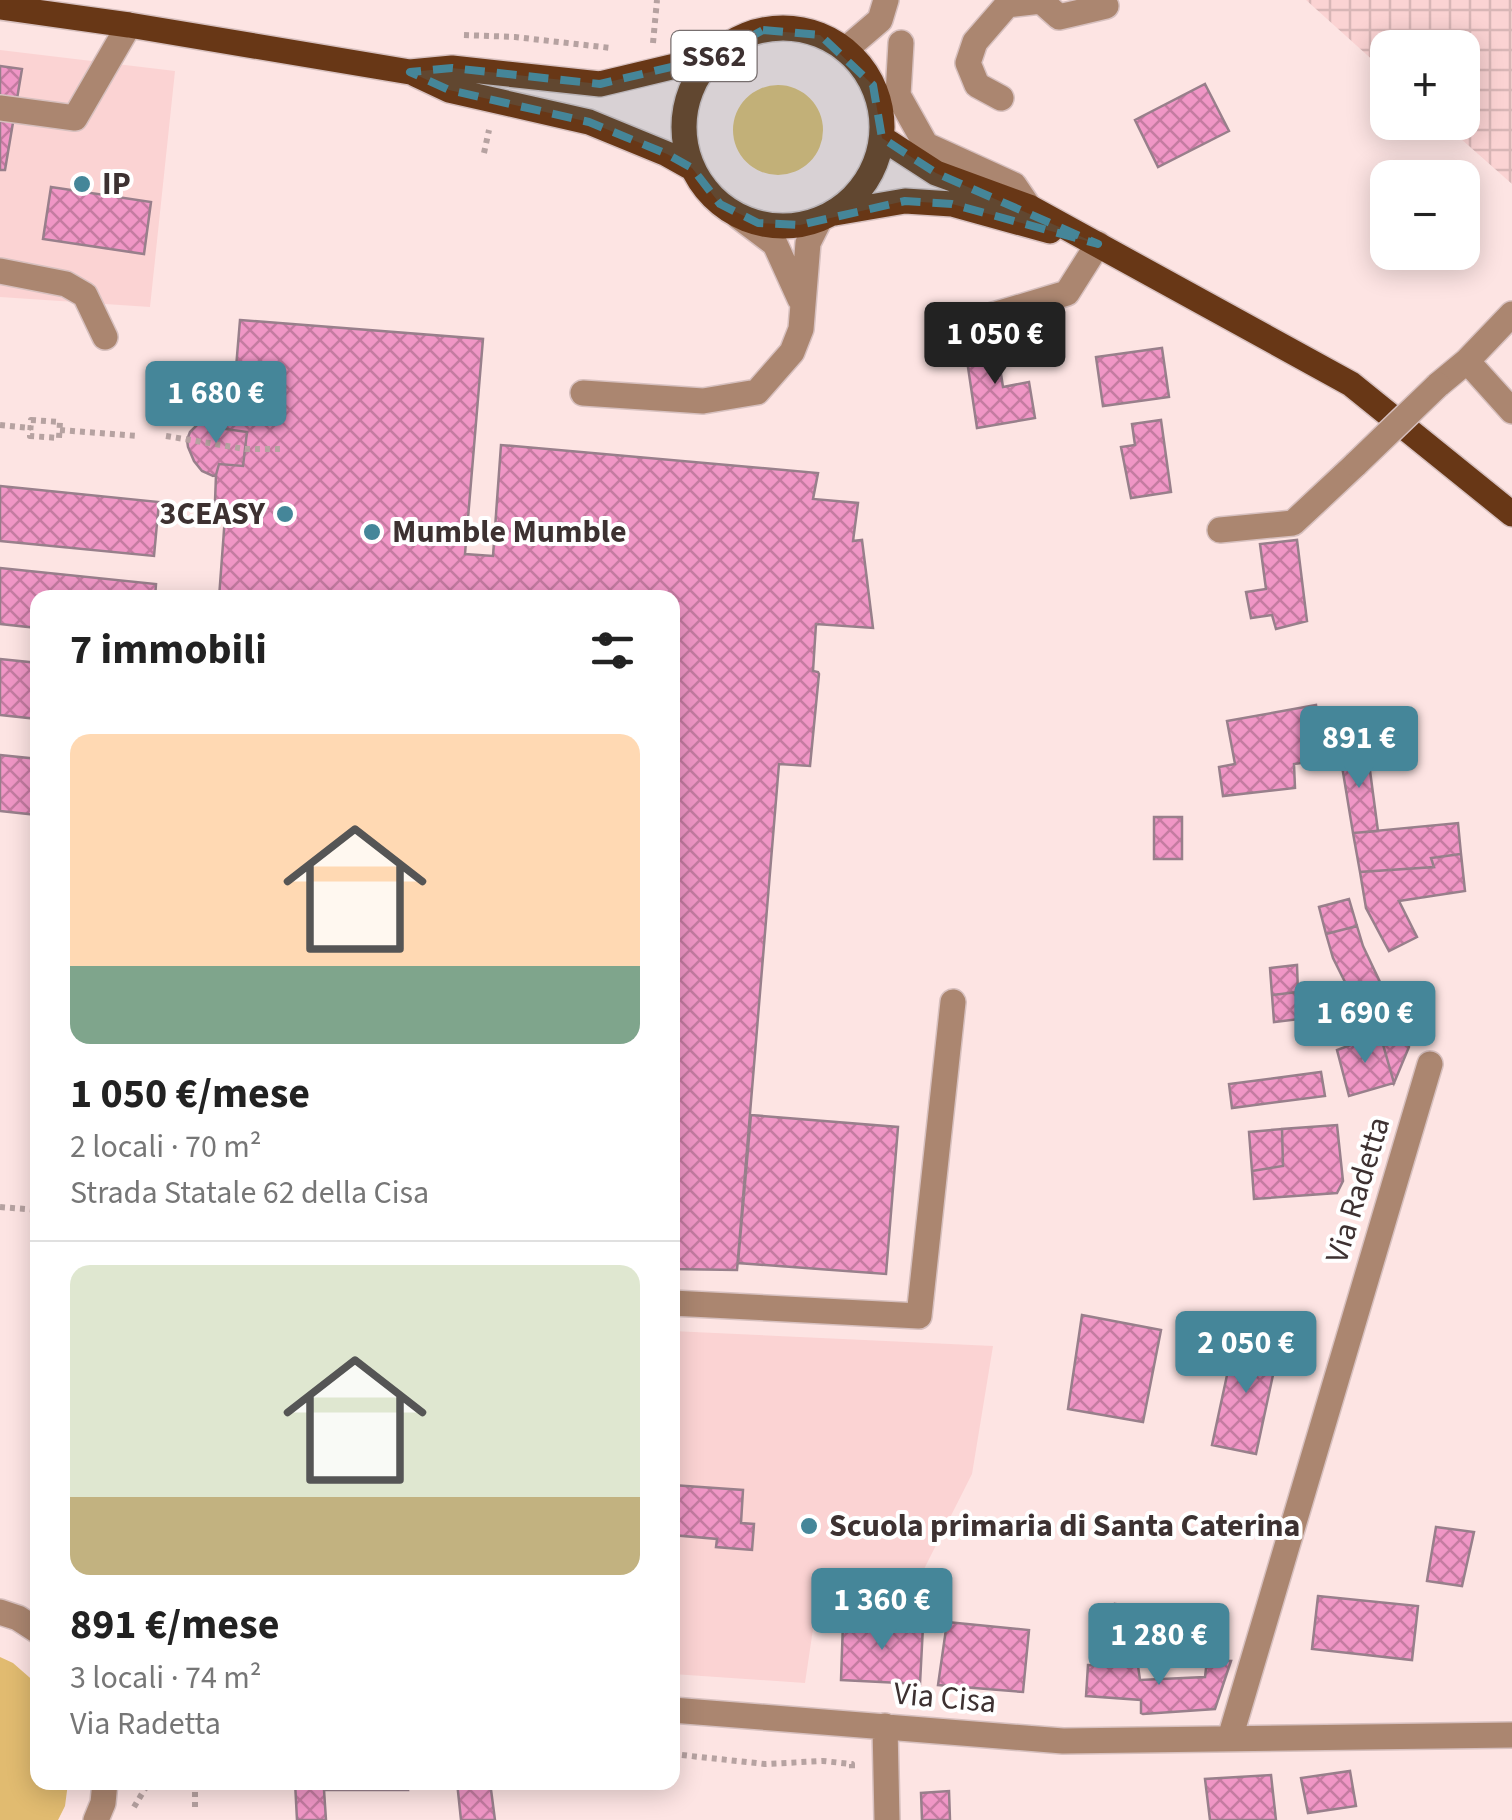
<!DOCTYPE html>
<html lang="it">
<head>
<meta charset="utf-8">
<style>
	body { margin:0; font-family:"Source Sans 3",sans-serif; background:#f2f2f2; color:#222; height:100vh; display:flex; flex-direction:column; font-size:38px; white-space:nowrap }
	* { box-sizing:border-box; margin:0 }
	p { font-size:32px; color:#767676 }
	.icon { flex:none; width:55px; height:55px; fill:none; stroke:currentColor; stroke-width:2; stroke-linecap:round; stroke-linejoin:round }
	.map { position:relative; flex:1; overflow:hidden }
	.drawer { position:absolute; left:30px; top:590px; width:650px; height:1200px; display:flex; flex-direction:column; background:#fff; border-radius:20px; box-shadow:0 5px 25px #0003 }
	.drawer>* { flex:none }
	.tools { position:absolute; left:1370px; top:30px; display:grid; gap:20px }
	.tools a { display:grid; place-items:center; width:110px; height:110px; border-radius:20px; background:#fff; box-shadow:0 5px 25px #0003; font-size:50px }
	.price { position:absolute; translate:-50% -85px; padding:0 22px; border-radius:10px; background:#458699; color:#fff; font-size:32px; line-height:65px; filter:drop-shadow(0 2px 5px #0008) }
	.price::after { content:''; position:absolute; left:50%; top:60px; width:30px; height:22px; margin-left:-15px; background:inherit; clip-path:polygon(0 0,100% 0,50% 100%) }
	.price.active { background:#222; color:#fff }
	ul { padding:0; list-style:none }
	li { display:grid; align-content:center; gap:20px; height:530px; padding:0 40px }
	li+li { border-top:2px solid #e0e0e0 }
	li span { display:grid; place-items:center; height:310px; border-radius:20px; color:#555 }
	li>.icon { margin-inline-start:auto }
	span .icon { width:180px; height:180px; fill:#fffc; stroke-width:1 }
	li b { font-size:42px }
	h2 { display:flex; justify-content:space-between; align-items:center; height:120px; padding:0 40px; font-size:42px }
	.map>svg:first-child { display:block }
	.built { fill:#fbd3d3 }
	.industrial { fill:url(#industrial-grid) }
	.green { fill:#e1bb70 }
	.building { fill:url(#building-cross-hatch); stroke:#987f8b; stroke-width:2.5 }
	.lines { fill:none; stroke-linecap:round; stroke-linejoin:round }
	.minor-casing { stroke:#d7c0bf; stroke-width:28 }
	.major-casing { stroke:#d7c0bf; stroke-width:28 }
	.path { stroke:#b6a2a1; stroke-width:6; stroke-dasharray:5 5; stroke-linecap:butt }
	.minor { stroke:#ab8670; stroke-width:25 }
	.major { stroke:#683716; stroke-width:25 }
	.minor-bridge-casing { stroke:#d7c0bf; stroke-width:28; stroke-linecap:butt }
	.minor-bridge { stroke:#ab8670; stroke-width:25 }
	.marked { fill:#458699; fill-opacity:0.2; stroke:#458699; stroke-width:8; stroke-dasharray:20 12; stroke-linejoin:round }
	.poi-dot { fill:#458699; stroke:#fff; stroke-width:4 }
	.labels { text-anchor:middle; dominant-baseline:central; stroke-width:8; stroke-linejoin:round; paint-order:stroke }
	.shield { fill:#fff; stroke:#776f6f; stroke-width:2.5 }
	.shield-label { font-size:30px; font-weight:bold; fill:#3d3131 }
	.poi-label { font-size:32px; font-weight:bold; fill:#3d3131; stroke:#fff; text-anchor:start }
	.street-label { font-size:32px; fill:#3d3131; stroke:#fff }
</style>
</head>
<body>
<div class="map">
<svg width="1512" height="1820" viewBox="0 0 1512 1820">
	<defs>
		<pattern id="industrial-grid" width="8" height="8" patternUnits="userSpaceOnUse" patternTransform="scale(2.5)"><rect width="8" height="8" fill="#fbd3d3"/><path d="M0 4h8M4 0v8" fill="none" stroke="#d8b6b6"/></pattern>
		<pattern id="building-cross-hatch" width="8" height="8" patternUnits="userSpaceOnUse" patternTransform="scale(2.5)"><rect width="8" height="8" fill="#f096c6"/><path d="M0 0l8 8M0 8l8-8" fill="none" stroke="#c47ba1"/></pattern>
	</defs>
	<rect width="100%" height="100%" fill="#fde4e3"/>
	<!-- built -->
	<path class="built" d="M0,50L175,71L150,307L0,297Z
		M672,1331L993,1346L972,1474L920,1577L820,1582L805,1683L673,1674Z"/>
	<!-- industrial -->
	<path class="industrial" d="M1306,0H1512V184L1443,123L1462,122V48H1388L1387,73Z"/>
	<!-- green -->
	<path class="green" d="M733 130a45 45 0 1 1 90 0a45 45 0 1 1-90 0Z
		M0,1657L13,1663L37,1684L38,1782L68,1783L65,1806L58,1820H0Z"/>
	<!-- building -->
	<path class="building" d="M0,66L22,69L5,170H0Z
		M1205,84L1229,131L1158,167L1135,120Z
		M51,187L151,202L144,254L43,239Z
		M240,320L483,339L465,554L493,556L501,445L818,473L813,499L858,503L853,541L862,540L873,628L816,624L813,671L818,672L819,674L810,766L779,764L737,1270L672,1269V598H219L226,503L215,502L216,475L219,464L243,466L247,432L218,428L222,392H234Z
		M995,335L1003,387L1029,382L1035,418L977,428L964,340Z
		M1162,348L1169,397L1103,406L1096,357Z
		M218,414V428L247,432L243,466L219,464L216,475L213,476L202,471L194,461L188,447L187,440L190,432L203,419Z
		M1161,420L1171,492L1131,498L1121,447L1135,445L1132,424Z
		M0,486L159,502L154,556L0,541Z
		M1297,540L1307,621L1276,629L1272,615L1251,618L1246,592L1266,589L1260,544Z
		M0,568L156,584L155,598H38V628L0,624Z
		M0,659L38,663V719L0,715Z
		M1316,705L1323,760L1294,764L1295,788L1223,796L1219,767L1235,764L1227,721Z
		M1367,748L1378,831L1353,833L1340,754Z
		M0,755L38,759V815L0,811Z
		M1154,817H1182V859H1154Z
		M1458,823L1461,854L1431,858L1434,867L1360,872L1353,833Z
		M1461,854L1465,891L1399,901L1417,937L1389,951L1366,908L1360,872L1434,867L1431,858Z
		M1349,899L1357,926L1326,934L1319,907Z
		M1357,926L1363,946L1388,999L1360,1012L1333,958L1326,934Z
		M1297,965L1298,992L1272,995L1270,968Z
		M1298,992L1300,1019L1274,1022L1272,995Z
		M1404,1026L1409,1047L1394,1083L1380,1034Z
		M1380,1034L1394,1083L1349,1096L1337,1050Z
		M1321,1072L1325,1096L1232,1108L1229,1084Z
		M751,1115L898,1127L886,1274L738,1263Z
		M1337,1125L1343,1181L1337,1193L1254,1199L1252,1171L1283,1166L1282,1129Z
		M1282,1129L1283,1166L1252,1171L1249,1132Z
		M1082,1315L1161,1330L1143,1422L1068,1409Z
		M1235,1338L1279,1347L1256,1454L1212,1445Z
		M672,1485L743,1490L741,1523L754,1524L752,1550L716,1547L717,1539L672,1535Z
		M1436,1527L1474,1532L1462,1586L1427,1581Z
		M1318,1596L1418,1606L1412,1660L1312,1649Z
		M1115,1604L1141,1607L1137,1637L1111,1635Z
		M843,1622L923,1626L920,1684L841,1680Z
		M947,1622L1029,1630L1023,1692L938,1685Z
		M1207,1660L1231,1661L1215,1709L1143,1714L1141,1713V1700L1086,1696L1088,1665L1138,1666L1140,1680L1205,1677Z
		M1350,1771L1356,1806L1308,1813L1301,1778Z
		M1271,1775L1276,1820H1210L1205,1779Z
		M295,1782H407L408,1790H324L326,1820H297Z
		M457,1782H490L495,1820H461Z
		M949,1791L950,1820H922L921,1793Z"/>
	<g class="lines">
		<defs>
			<path id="minor" d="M901,43L898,95L926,145L1014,185L1029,207
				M845,50L880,20L886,0
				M1001,98L977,85L968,63L975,42L1007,5L1041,1L1059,17L1106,6L1100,0
				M0,108L75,118L129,25
				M738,216L775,244L800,299
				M0,271L66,284L85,295L105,337
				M980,319L1067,293L1098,244
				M1467,361L1512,411
				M1438,385L1467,361L1512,314
				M583,393L703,401L757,392L792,352L801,329L808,243L820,219
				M1220,530L1293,523L1356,464
				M672,1303L919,1316L953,1002
				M0,1612L18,1618L38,1631
				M672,1710L1063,1741L1512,1735
				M885,1726L887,1820
				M1230,1738L1430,1064
				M96,1820L103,1803L105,1782"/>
			<path id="major" d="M0,7L129,25L410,72L452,68L600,84L713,57
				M684 127a99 99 0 1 1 198 0a99 99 0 1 1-198 0Z
				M415,74L449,90L589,122L667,154L692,168
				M882,138L936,173L1029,207L1351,384L1512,514
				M835,213L905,201L952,204L1050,231"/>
		</defs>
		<!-- minor casing -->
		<use href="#minor" class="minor-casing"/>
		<!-- major casing -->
		<use href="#major" class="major-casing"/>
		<!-- path -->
		<path class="path" d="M464,35L515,37L611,48
			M653,43L657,0
			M484,153L489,130
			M31,420L60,422L59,438L30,436Z
			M0,425L31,428
			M60,430L138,436
			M166,436L245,449H282
			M0,1207L38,1210
			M672,1754L765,1764L823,1761L852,1764V1769
			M134,1807L149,1782
			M195,1807V1782"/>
		<!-- minor -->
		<use href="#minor" class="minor"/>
		<!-- major -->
		<use href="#major" class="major"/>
		<defs>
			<path id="minor-bridge" d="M1356,464L1438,385"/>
		</defs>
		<!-- minor-bridge casing -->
		<use href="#minor-bridge" class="minor-bridge-casing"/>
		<!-- minor-bridge -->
		<use href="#minor-bridge" class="minor-bridge"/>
	</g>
	<!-- marked area -->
	<path class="marked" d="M763,30L820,35L873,85L882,138L936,173L1098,244L952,204L905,201L800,225L758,223L720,204L692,168L667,154L589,122L449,90L410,72L452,68L600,84L713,57Z"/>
	<!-- markers -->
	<g class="poi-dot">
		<circle cx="82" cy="184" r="10"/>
		<circle cx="285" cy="514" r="10"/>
		<circle cx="372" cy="532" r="10"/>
		<circle cx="809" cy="1526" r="10"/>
	</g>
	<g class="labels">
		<!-- shield labels -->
		<rect class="shield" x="671.5" y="31" width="85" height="50" rx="8"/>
		<g class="shield-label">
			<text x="714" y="56">SS62</text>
		</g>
		<!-- poi labels -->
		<g class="poi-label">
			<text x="102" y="184">IP</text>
			<text x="265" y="514" text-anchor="end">3CEASY</text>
			<text x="392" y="532">Mumble Mumble</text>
			<text x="829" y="1526">Scuola primaria di Santa Caterina</text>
		</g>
		<!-- street labels -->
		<g class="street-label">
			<text transform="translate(1358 1190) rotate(-73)">Via Radetta</text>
			<text transform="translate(945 1698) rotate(5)">Via Cisa</text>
		</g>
	</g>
</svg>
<div class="tools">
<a>+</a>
<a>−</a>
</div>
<b class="price active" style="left:995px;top:387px">1 050 €</b>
<b class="price" style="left:216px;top:446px">1 680 €</b>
<b class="price" style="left:1359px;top:791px">891 €</b>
<b class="price" style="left:1365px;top:1066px">1 690 €</b>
<b class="price" style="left:1246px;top:1396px">2 050 €</b>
<b class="price" style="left:882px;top:1653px">1 360 €</b>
<b class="price" style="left:1159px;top:1688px">1 280 €</b>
<section class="drawer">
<h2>7 immobili<svg class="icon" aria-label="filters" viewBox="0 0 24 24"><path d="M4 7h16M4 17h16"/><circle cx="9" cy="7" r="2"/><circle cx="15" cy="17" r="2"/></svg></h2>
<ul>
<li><span style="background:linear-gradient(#ffd9b3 75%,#7fa58c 0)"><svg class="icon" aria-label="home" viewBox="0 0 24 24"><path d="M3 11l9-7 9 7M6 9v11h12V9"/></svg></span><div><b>1 050 €/mese</b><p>2 locali · 70 m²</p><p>Strada Statale 62 della Cisa</p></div></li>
<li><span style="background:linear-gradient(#dfe7d0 75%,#c2b280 0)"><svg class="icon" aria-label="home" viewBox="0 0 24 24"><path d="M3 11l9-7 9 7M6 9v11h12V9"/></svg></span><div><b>891 €/mese</b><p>3 locali · 74 m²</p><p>Via Radetta</p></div></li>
</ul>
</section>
</div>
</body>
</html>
